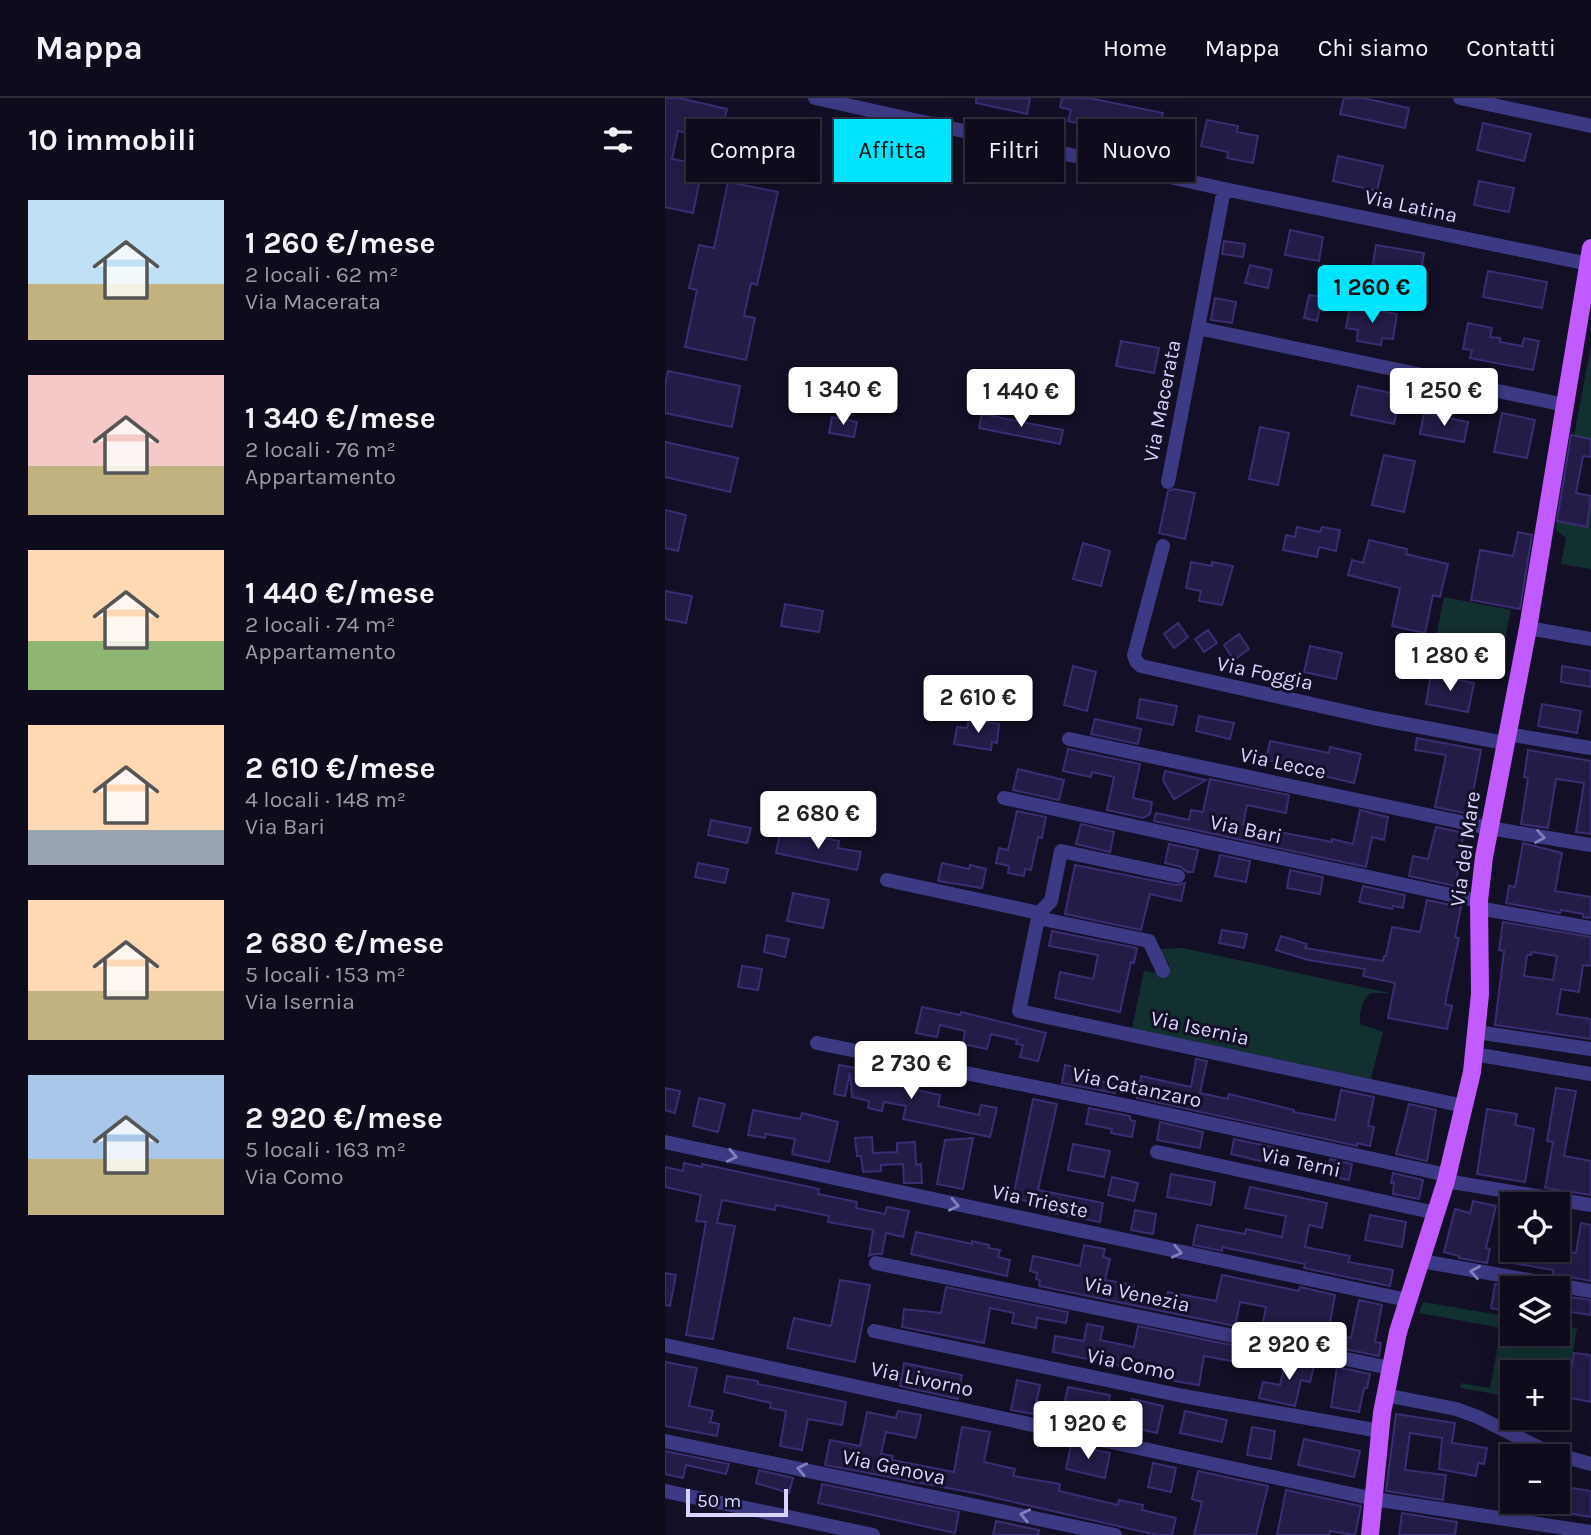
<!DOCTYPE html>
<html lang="it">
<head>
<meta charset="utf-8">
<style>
	body { margin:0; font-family:Karla,sans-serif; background:#1c1929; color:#f1f3f6; height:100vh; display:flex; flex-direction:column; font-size:26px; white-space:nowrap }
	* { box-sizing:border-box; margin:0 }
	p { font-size:23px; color:#9b9ba3 }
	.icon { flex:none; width:38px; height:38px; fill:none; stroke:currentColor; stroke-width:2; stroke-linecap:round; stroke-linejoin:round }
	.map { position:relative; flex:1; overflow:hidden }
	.side { display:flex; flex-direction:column; background:#0e0b1c; width:665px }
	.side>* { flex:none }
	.guide { position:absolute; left:21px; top:21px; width:665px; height:63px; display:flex; gap:14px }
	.tools { position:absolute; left:835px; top:1094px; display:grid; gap:14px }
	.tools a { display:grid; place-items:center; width:70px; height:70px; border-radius:0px; background:#0e0b1c; box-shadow:0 7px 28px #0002,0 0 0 2px #2e2b3b; font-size:35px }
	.scale { position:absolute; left:21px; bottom:18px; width:102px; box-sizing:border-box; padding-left:7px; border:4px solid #d9d4ff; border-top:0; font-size:19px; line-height:24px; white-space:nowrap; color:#d9d4ff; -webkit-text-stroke:5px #130f26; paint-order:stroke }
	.price { position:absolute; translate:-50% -60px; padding:0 16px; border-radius:7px; background:#fff; color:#222; font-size:23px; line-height:46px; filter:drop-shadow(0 2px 4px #0008) }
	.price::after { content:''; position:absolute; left:50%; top:42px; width:21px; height:16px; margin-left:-10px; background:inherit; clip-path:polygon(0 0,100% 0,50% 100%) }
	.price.selected { background:#00e5ff; color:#111 }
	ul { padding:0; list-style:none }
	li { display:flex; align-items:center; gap:21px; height:175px; padding:0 28px }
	li span { display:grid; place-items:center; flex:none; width:196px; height:140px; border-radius:0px; color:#555 }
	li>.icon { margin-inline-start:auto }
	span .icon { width:84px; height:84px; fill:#fffc; stroke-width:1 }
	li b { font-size:30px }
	h2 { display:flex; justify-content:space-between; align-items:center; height:84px; padding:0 28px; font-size:30px }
	.pill { padding:0 24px; border-radius:0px; background:#0e0b1c; box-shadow:0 7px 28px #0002,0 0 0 2px #2e2b3b; font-size:24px; line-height:63px }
	.pill.selected { background:#00e5ff; color:#111 }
	header { display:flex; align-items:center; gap:42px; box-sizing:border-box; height:98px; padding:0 35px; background:#0e0b1c; border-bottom:2px solid #2e2b3b }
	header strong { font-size:33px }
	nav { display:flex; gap:38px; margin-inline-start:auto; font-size:24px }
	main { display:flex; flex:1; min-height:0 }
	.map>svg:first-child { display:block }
	.green { fill:#12302f }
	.building { fill:#241b47; stroke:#3b2d73; stroke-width:2; fill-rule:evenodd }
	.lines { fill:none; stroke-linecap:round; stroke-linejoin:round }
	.minor { stroke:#3d3a85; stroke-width:14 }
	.major { stroke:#c25bff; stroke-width:18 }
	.oneway { stroke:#837fbc }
	.labels { text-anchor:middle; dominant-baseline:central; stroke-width:6; stroke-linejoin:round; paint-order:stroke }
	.street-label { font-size:21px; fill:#d9d4ff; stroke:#130f26 }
</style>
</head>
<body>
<header>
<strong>Mappa</strong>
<nav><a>Home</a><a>Mappa</a><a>Chi siamo</a><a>Contatti</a></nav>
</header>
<main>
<section class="side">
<h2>10 immobili<svg class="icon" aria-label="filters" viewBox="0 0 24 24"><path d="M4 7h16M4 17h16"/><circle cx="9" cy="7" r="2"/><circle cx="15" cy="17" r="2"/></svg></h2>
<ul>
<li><span style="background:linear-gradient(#bfe0f5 60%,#c2b280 0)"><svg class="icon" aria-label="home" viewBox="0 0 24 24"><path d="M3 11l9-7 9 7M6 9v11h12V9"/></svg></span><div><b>1 260 €/mese</b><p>2 locali · 62 m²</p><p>Via Macerata</p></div></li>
<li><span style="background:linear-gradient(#f6c9c9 65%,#c2b280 0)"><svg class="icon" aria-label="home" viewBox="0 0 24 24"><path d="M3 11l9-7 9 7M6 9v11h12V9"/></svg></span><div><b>1 340 €/mese</b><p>2 locali · 76 m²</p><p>Appartamento</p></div></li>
<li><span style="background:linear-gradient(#ffd9b3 65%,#8fb573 0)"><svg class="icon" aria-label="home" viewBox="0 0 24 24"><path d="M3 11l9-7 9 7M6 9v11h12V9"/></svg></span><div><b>1 440 €/mese</b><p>2 locali · 74 m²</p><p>Appartamento</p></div></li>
<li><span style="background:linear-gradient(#ffd9b3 75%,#9aa5b1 0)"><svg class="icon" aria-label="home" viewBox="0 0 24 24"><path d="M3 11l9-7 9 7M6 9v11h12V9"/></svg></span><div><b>2 610 €/mese</b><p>4 locali · 148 m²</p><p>Via Bari</p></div></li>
<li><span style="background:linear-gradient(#ffd9b3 65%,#c2b280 0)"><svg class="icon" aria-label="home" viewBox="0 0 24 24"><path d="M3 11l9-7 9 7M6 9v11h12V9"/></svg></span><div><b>2 680 €/mese</b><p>5 locali · 153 m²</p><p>Via Isernia</p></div></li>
<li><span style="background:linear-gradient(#a9c7e8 60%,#c2b280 0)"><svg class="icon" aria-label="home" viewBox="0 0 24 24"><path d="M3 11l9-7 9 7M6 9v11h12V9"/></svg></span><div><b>2 920 €/mese</b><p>5 locali · 163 m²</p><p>Via Como</p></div></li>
</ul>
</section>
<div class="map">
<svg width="926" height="1437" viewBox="0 0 926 1437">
	<rect width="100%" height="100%" fill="#130f26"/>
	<!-- green -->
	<path class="green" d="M926,248V341L909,338Z
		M926,407V471L896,466L901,440L891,432L892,423L922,429Z
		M779,499L846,512L834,571L767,558Z
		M518,850L725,895H705C697,903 694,914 695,926L718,934L706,981L467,930L479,873L503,877L504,866L492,851Z
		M758,1204L847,1219V1236H892L893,1227L912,1230L900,1308L893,1306L892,1274H847V1299L795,1290L796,1285L825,1290L836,1230L754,1215Z"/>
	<!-- building -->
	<path class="building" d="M0,0H14L62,11L58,27L120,40L115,64L68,55L70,46L13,33L7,61L38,67L28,115L0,109Z
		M311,0H365L362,16L311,5Z
		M397,0H424L498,15L492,43L403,23L406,12L395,9Z
		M679,0H698L744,10L740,30L675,16Z
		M542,22L573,28L572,34L593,38L588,65L562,60L563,54L536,48Z
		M818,25L866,36L859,63L812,52Z
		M673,58L718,68L712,93L668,83Z
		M814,83L849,90L844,114L809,107Z
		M63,84L113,94L92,187L86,185L79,218L90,220L81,262L20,249L32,192L24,190L34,147L49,150Z
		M625,132L658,139L654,163L620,157Z
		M559,143L580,146L578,159L557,156Z
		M711,147L759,155L755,181L707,172Z
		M585,167L607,172L603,190L580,185Z
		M823,173L882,184L877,210L818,199Z
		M644,197L657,199L652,223L639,220Z
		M550,200L571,204L567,225L546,222Z
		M685,208L732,216L728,241L717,240L716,247L692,243L693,232L681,230Z
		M803,225L827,230L825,239L835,240V244L857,248L859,240L874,243L868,272L805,260L807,252L798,251Z
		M456,243L494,250L489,275L451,268Z
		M3,273L75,288L67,329L0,315V287Z
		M323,276L407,292L404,307L320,291Z
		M693,288L735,297L729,326L686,317Z
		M759,315L803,324L799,344L755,336Z
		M837,315L870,322L862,360L829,354Z
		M317,316L398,332L395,346L314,330Z
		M167,319L192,324L189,339L164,335Z
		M595,329L624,335L613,387L584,381Z
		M906,337L926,341V359L918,358L911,395L926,398L922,429L892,423Z
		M0,344L73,360L65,394L0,379Z
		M719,357L750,363L739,414L707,407Z
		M509,391L530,395L520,441L494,435L503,393Z
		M0,412L21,417L13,453L0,450Z
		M632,429L655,434L657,429L675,432L671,453L654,449L652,459L618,452L621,437L630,439Z
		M853,434L867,437L855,511L806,502L815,452L848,458Z
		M704,442L742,451L741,456L783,466L775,499L768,497L760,535L727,528L735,490L683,477L687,462L698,465Z
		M418,445L445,453L436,488L408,481Z
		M526,464L547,468V464L568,468L557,507L534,503L536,493L521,490Z
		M0,493L27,498L21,525L0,521Z
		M120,506L158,513L154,534L116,528Z
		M513,525L523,539L509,550L499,536Z
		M543,532L552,545L539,554L530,541Z
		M574,536L584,551L569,562L559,547Z
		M645,548L677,555L671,581L639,574Z
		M408,568L431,574L422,613L399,607Z
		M897,568L926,573V589L896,584Z
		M766,576L809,585L803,614L761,606Z
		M475,601L512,608L508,627L472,620Z
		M877,606L916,613L912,635L873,628Z
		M534,618L569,625L565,641L531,633Z
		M304,621L334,626L332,645L327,644L326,652L289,646L292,629L302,630Z
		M430,621L476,631L473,646L426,636Z
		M752,640L816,652L804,716L770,709L781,657L750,652Z
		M605,643L664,655L665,649L696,656L689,685L659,678L660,674L601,662Z
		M403,651L475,666L468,700L487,704L485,716L478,720L442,712L449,679L427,674L426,679L398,673Z
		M863,652L926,663V736L911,734L919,685L891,681L883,730L856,726L863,680L859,679Z
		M353,671L399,682L394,702L348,692Z
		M500,673L541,682L509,701L498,682Z
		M545,681L624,697L621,715L582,707L578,727L667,744V741L688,746L695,712L723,719L719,742L707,739L701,769L489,723L491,715L524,722L526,712L538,714Z
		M352,713L381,719L377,740L373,739L366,772L360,771L359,778L343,775L344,768L331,765L334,750L343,752Z
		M46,722L86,730L82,745L43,737Z
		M416,726L449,734L445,754L411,746Z
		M771,729L799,735L792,766L794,767L790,788L744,778L748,758L763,761Z
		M115,735L157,743L158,740L174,743L173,750L196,754L192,772L111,755Z
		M858,745L897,755L890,793L926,799V820L918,819V816L896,812L895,815L841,805L844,788L850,789Z
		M504,746L533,752L528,774H522L516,769L500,765Z
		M555,757L585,763L581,784L550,778Z
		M33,765L63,771L60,785L30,779Z
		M277,765L304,771L305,767L321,771L317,790L273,783Z
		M410,767L511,787L520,785L516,803L485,796L476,832L400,816Z
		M625,772L658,779L655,796L622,790Z
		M698,788L740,797L738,810L728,808L727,811L694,804Z
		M128,795L164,802L158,830L122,823Z
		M762,802L796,809L790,839L794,840L780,906L787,908L782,931L723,920L730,885L698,878L700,871L643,862L611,852L616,838L642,846L640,850L718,863L719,858H721L727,829L755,834Z
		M838,824L926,839V868L918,867L914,894L896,891L892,916L926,921V941L830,927L839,853L834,852ZM867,854L892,858L888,882L859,878L862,857H866Z
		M557,832L582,836L579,850L554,845Z
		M387,833L472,850L469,865L466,864L455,914L390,900L395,874L428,881L433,857L384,848Z
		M102,837L124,841L120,859L99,854Z
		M77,868L97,871L93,892L73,889Z
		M257,909L295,917L296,914L381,935L373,963L355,959L358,947L351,946L352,942L326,936L322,951L298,946L300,933L275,927L272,939L251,935Z
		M531,961L542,963L535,995L563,1001L564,996L629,1012V1014L670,1022L676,992L709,999L703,1028L709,1029L705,1048L692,1045V1048L472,1000L476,978L526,989Z
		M203,966L229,971L225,986L275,997L273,1008L314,1017L316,1007L332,1010L325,1039L238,1021L241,1008L219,1004L217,1013L203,1010L204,1003L187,999L185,975L180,998L169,996L174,967L202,972Z
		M400,967L413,970L412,979L451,986L450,995L397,985Z
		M0,990L15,993L10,1015L0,1012Z
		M891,990L911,993L899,1058L926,1063V1097L880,1090L888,1044L882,1043Z
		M34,1000L60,1006L53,1034L28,1028Z
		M368,1001L392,1006L373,1092L438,1105L435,1124L384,1114L385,1108L348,1100Z
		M744,1006L771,1012L762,1063L731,1056Z
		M424,1010L465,1018V1022L470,1023L467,1039L446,1035L447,1031L421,1026Z
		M822,1011L852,1016L850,1027L869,1031L860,1084L812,1076Z
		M88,1012L135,1021L137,1015L173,1024L164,1064L127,1056L130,1041L101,1036L100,1040L83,1037Z
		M495,1024L538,1034L535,1050L492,1042Z
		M207,1039L208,1055L232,1054V1045L250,1044L251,1067L256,1066L257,1085H239L238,1066L216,1067V1073L198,1074L196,1058H192L190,1040Z
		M308,1040L298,1091L272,1086L280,1042Z
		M569,1041L612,1050L608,1066L566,1056Z
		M408,1046L445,1053L439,1079L403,1072Z
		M665,1061L687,1066L684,1082L661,1077Z
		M19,1065L37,1069V1066L154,1091L153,1096L192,1104L191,1110L220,1116L222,1109L244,1113L238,1139L221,1135L217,1156H209L204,1158L208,1132L163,1124L164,1118L111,1107L110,1112L57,1102L52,1125L70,1128L48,1241L21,1237L41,1124L31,1123L36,1097L0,1089V1069L18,1073Z
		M728,1075L758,1082L754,1101L728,1096L729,1085H726Z
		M506,1076L550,1084L546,1107L502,1099Z
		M447,1079L473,1085L469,1103L443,1097Z
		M585,1089L662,1105L657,1130L644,1127L640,1149L685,1158L683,1164L728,1172L725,1188L639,1170L640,1166L557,1149V1153L528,1147L532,1127L580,1136L581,1131L617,1139L621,1118L580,1110Z
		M808,1103L831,1108L821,1150L825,1151L822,1165L794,1160V1158L779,1154L790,1111L805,1115Z
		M470,1112L491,1116L488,1136L466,1132Z
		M705,1117L741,1124L737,1149L700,1142Z
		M916,1125L926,1127V1183L888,1176V1172L842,1164L844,1152H890L911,1155Z
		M251,1134L307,1146V1143L324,1147L323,1150L335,1152L333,1159L345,1162L342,1178L246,1156Z
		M419,1147L440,1151L438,1159L445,1161L440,1182L469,1187L467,1200L500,1207L503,1194L551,1203L557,1177L634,1193L635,1189L670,1197L663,1235L686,1240L694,1202L717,1207L710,1244L716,1245L714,1258L596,1234L601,1209L575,1204L570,1228L374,1188L375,1182L371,1181L372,1175L365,1173L368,1158L415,1168Z
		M0,1175L11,1177L5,1208L0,1207Z
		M175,1182L205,1187L190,1264L122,1250L129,1220L166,1228Z
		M830,1186L847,1189V1214L826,1210Z
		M281,1189L403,1214L401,1225L372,1220L371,1230L347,1225L349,1215L325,1210L319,1245L237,1229L239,1211L276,1215Z
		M892,1197L926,1202V1217L892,1212Z
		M422,1226L438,1229L435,1242L469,1249L473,1228L596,1253L593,1268L539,1258L534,1287L509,1283L510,1279L388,1254L390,1238L419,1243Z
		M909,1255L926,1257V1304L901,1299Z
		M621,1259L650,1264L645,1284L636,1282L630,1308L594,1300L598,1284L615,1287Z
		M0,1264L32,1270L24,1308L48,1313L45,1324L54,1326L52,1338L0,1328Z
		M239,1265L297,1277L293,1301L235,1288Z
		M672,1269L705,1276L702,1290H699L694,1314L666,1309Z
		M62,1278L93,1283V1286L181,1304L177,1327L143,1321L137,1352L115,1348L121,1313L105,1310L106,1305L59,1294Z
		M352,1282L375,1287L369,1316L346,1312Z
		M403,1289L445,1297L440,1324L397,1316Z
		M467,1301L498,1308L492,1335L461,1328Z
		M233,1313L256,1317L251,1340L221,1334L216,1356L228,1358L227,1362L289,1374L297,1329L325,1334L319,1364L350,1371L348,1378L395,1386L394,1393L453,1407L454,1402L478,1407L477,1412L511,1420L507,1437H492L309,1395L160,1367L165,1342L195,1348L202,1314L231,1320Z
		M520,1313L562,1322L557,1344L515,1335Z
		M731,1316L790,1325L787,1345L822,1350L819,1366L813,1365L811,1378L774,1371L777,1340L745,1335L740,1372L781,1377L778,1402L721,1393Z
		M587,1329L610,1333L606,1361L582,1357Z
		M639,1341L695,1353L689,1379L633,1367Z
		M406,1347L445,1355L440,1380L401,1371Z
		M0,1353L64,1366L61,1376L21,1367L18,1380L0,1376Z
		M488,1365L511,1370L506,1394L483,1389Z
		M94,1372L128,1380L124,1395L91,1385Z
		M533,1373L603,1388L591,1437H529L537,1404L527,1401Z
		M157,1386L294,1414L290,1435L153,1405Z
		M900,1389L926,1393V1419L896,1414Z
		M621,1392L696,1408L690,1437L665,1433L664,1437H612Z
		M737,1415L792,1424L790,1437H734Z
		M331,1423L374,1432L373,1437H328Z"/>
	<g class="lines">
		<!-- minor -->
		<path class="minor" d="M150,0L559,91L924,166
			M795,0L926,28
			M559,91L533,230L900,307
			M503,384L533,230
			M498,448L469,557L471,563L476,568L709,620L840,645
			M863,530L926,541
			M842,636L926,650
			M404,641L824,730L926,747
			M339,700L814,803
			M513,778L396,753L386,803L374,815L354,913L799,1008
			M222,782L374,815
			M813,810L926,830
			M373,820L484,843L498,873
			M812,934L926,951
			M152,945L469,1009L782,1077
			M809,956L926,976
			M0,1044L742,1202
			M492,1054L771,1115
			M781,1083L926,1107
			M756,1163L926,1193
			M211,1165L725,1270
			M209,1233L518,1298L715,1333
			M0,1247L709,1401L926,1434
			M720,1297L791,1311L813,1319L883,1354L926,1366
			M0,1343L450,1437
			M0,1393L208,1437"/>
		<!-- major -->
		<path class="major" d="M705,1437L717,1315L733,1234L781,1083L807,974L815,896L814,803L819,759L863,530L926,150"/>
	</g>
	<!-- one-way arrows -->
	<defs><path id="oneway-chevron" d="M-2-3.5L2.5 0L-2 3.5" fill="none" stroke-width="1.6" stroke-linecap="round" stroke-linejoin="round" transform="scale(1.75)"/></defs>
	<g class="oneway">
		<use href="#oneway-chevron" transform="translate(875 739) rotate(9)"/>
		<use href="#oneway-chevron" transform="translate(67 1058) rotate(12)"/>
		<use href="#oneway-chevron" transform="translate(289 1107) rotate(12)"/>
		<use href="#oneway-chevron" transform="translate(512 1154) rotate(12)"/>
		<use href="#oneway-chevron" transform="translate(810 1174) rotate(-170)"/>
		<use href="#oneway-chevron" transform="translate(137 1371) rotate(-168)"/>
		<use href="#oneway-chevron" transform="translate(360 1417) rotate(-168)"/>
	</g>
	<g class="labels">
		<!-- street labels -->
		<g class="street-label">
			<text transform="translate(746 108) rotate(12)">Via Latina</text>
			<text transform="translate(497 303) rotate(-79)">Via Macerata</text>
			<text transform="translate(600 575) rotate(12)">Via Foggia</text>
			<text transform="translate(618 665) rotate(12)">Via Lecce</text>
			<text transform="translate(581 731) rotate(12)">Via Bari</text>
			<text transform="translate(800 751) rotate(-82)">Via del Mare</text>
			<text transform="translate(535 930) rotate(12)">Via Isernia</text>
			<text transform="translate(472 989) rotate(12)">Via Catanzaro</text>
			<text transform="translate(636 1064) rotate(12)">Via Terni</text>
			<text transform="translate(375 1103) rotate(12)">Via Trieste</text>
			<text transform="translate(472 1196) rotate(12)">Via Venezia</text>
			<text transform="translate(466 1266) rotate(12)">Via Como</text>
			<text transform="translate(257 1281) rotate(12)">Via Livorno</text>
			<text transform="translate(229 1369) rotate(12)">Via Genova</text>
		</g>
	</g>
</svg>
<div class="tools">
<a><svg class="icon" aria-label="locate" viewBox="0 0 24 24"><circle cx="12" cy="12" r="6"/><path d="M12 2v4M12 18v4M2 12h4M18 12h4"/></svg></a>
<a><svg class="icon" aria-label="layers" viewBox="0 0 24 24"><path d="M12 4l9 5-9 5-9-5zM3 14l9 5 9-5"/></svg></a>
<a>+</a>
<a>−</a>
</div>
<div class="scale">50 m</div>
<b class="price selected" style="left:707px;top:227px">1 260 €</b>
<b class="price" style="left:178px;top:329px">1 340 €</b>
<b class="price" style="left:779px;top:330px">1 250 €</b>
<b class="price" style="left:356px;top:331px">1 440 €</b>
<b class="price" style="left:785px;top:595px">1 280 €</b>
<b class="price" style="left:313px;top:637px">2 610 €</b>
<b class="price" style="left:153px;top:753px">2 680 €</b>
<b class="price" style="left:246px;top:1003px">2 730 €</b>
<b class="price" style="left:624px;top:1284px">2 920 €</b>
<b class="price" style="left:423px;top:1363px">1 920 €</b>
<div class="guide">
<a class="pill">Compra</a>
<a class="pill selected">Affitta</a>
<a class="pill">Filtri</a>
<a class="pill">Nuovo</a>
</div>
</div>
</main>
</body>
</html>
